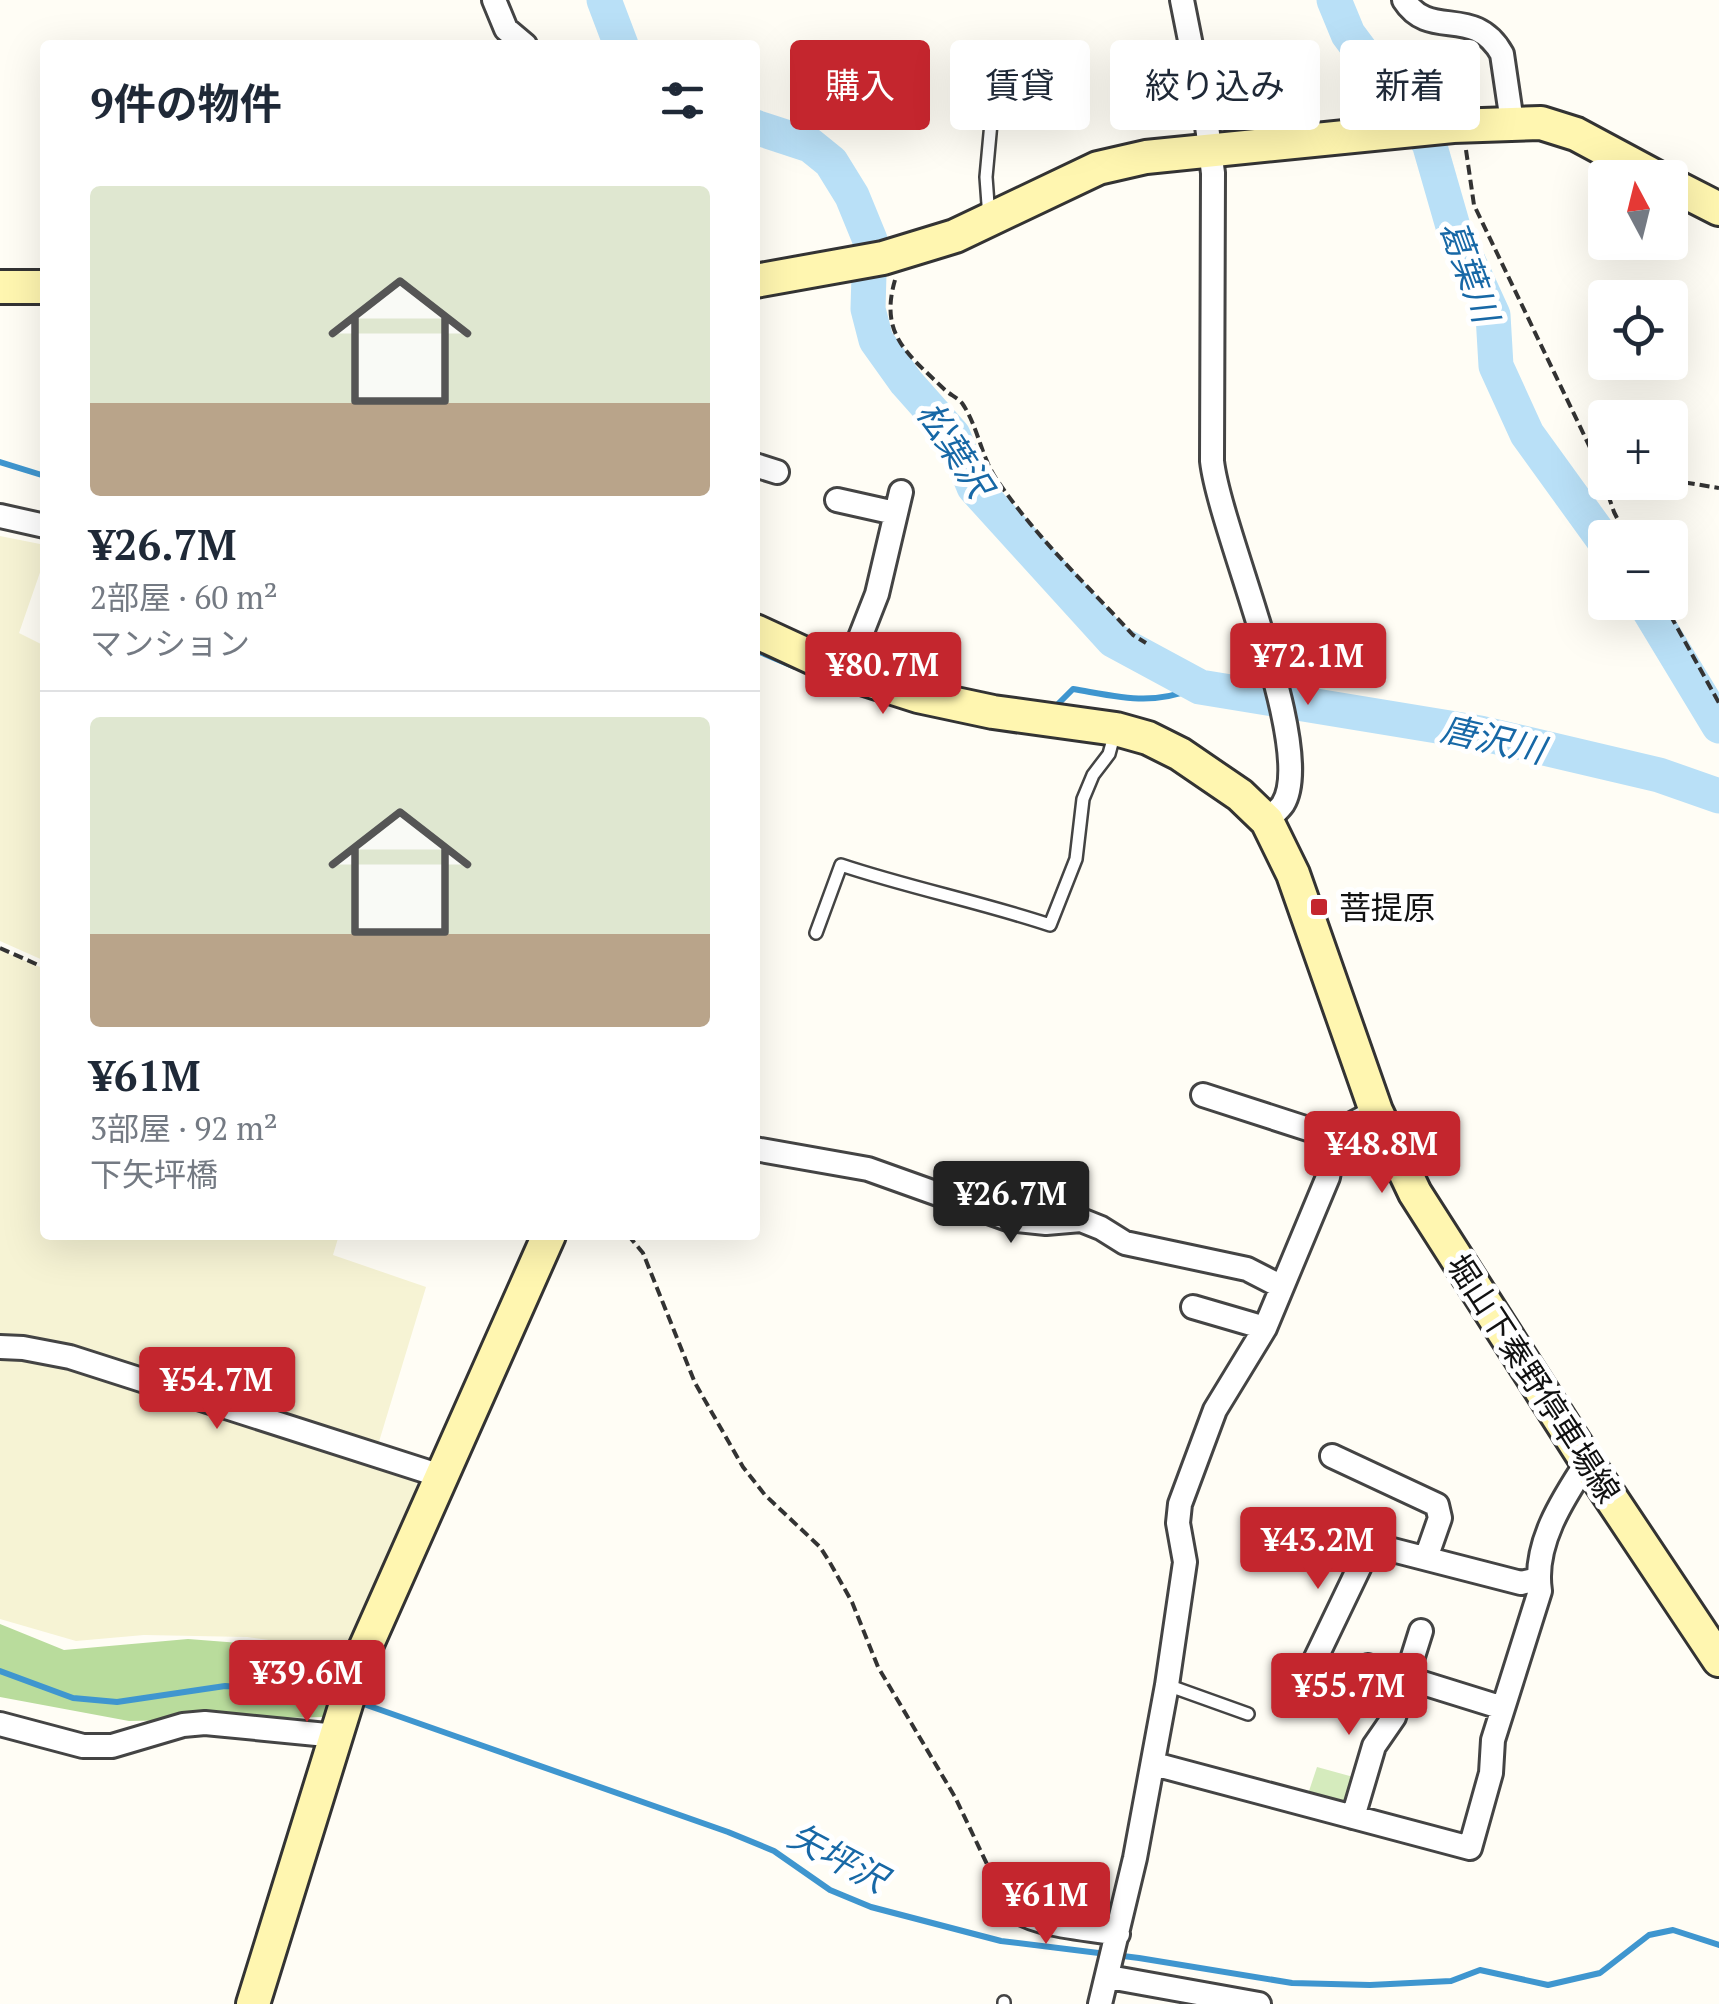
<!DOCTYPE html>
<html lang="ja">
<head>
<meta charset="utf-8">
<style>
	body { margin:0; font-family:"PT Serif","Noto Sans JP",serif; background:#f6f6f7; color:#1f2937; height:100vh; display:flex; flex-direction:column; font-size:38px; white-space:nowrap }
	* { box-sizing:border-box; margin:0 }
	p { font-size:32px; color:#747a83 }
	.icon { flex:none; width:55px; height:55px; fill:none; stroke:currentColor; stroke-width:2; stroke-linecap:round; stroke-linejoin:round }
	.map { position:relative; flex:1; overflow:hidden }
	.details { position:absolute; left:40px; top:40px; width:720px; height:1200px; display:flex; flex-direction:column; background:#fff; border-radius:10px; box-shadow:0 10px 40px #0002 }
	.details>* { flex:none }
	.hud { position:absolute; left:790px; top:40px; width:778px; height:90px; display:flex; gap:20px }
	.needle { width:65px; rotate:353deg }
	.buttons { position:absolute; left:1588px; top:160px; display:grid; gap:20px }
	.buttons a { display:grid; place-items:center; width:100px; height:100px; border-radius:10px; background:#fff; box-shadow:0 10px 40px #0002; font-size:50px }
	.price { position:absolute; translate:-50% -85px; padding:0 22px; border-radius:10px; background:#c4262e; color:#fff; font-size:32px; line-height:65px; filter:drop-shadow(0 2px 5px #0008) }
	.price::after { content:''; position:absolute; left:50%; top:60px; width:30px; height:22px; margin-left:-15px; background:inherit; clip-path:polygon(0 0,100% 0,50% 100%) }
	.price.selected { background:#222; color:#fff }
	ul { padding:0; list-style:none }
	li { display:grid; align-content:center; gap:20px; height:530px; padding:0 50px }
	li+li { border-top:2px solid #e0e1e3 }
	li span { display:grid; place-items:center; height:310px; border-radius:10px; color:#555 }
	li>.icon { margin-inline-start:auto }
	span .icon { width:180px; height:180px; fill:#fffc; stroke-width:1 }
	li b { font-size:42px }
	h2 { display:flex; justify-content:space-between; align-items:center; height:120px; padding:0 50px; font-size:42px }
	.tag { padding:0 35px; border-radius:10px; background:#fff; box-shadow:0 10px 40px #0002; font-size:35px; line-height:90px }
	.tag.selected { background:#c4262e; color:#fff }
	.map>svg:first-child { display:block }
	.farmland { fill:#f6f3d4 }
	.green { fill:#d5ebbd }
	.forest { fill:#b9dc9c }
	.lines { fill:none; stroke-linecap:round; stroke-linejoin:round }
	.stream { stroke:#3f96cf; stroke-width:6 }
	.river { stroke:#b9e0f7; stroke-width:35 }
	.lane-casing { stroke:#444; stroke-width:16 }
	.street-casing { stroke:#444; stroke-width:28 }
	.secondary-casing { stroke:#333; stroke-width:38 }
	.path { stroke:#333; stroke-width:4; stroke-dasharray:10 5; stroke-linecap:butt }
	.lane { stroke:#fff; stroke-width:11 }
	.street { stroke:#fff; stroke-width:22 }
	.secondary { stroke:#fff6b0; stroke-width:32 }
	.poi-dot { fill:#c4262e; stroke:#fff; stroke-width:4 }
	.labels { text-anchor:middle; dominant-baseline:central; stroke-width:10; stroke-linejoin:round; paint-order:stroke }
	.poi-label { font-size:32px; fill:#111; stroke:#fff; text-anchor:start }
	.street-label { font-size:32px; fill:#111; stroke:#fff }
	.water-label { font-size:35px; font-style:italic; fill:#1768a6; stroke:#fff }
</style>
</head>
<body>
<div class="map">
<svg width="1719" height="2004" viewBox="0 0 1719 2004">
	<rect width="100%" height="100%" fill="#fffdf5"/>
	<!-- farmland -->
	<path class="farmland" d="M0,536L45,545V558L19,633L45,646V961L0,941Z
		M0,950L45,969V1235H339L333,1255L426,1287L378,1445L0,1341Z
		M0,1359L56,1365L416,1480L419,1500L350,1651L247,1637L144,1635L76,1641L0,1619Z"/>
	<!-- green -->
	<path class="green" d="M1317,1767L1357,1778L1349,1803L1340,1807L1307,1797Z"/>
	<!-- forest -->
	<path class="forest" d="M0,1624L64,1650L188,1639L342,1651L323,1717L129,1721L0,1697Z"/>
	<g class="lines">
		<!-- stream -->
		<path class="stream" d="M0,462L45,476
			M755,650L795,667
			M1052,710L1073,689C1125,698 1149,706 1200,687
			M0,1671L73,1698L117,1702L225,1686L321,1692L337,1696
			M358,1702L728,1832L774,1851L830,1890L871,1907L1001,1941L1139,1958L1292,1983L1370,1985L1451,1981L1480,1970L1548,1985L1600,1973L1649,1935L1673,1930L1719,1945"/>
		<!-- river -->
		<path class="river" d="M604,0L621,45
			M1334,0L1348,34L1429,143L1454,230L1493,315L1496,366L1527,434L1605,542
			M755,127L810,145L831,162L852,196L870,240L868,309L876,340L906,382L953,435L974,487L1113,640L1200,687L1480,733L1659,775L1719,796
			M1644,602L1719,726"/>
		<defs>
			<path id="lane" d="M989,218L986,177L992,112
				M816,933L841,865C910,888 981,902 1050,925L1076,859L1083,799L1093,775L1109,754L1115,732
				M1167,1685L1248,1714
				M1004,2004V2002"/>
			<path id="street" d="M494,0L506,29L525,45
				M1182,0L1207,126L1213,173L1212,461C1220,532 1317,749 1283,804C1279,810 1271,816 1267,821
				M1404,0C1430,41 1474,4 1502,54L1512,122
				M755,465L777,472
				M837,500L895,513
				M0,516L45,526
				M846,673L877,594L901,492
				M1203,1095L1336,1138
				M755,1149L868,1169L1008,1219L1046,1223L1081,1220L1101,1228L1125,1243L1247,1269L1282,1287
				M1193,1307L1265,1328
				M0,1347L23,1348L70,1357L441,1476
				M1332,1456L1437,1505L1440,1518L1426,1558
				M1339,1526L1361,1533L1381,1547L1521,1583L1538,1579
				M1312,1666L1372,1541
				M1368,1666L1503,1708
				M0,1724L83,1746H112L183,1725L205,1723L337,1736
				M1154,1764L1470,1848L1491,1773L1493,1740L1540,1591C1533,1545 1562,1500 1587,1462
				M1353,1817L1374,1746L1394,1717L1421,1631
				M1003,1901C1031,1927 1081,1927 1118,1934
				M1109,1977L1259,2004
				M1100,2004L1135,1858L1167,1685L1185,1562L1178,1523L1180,1504L1215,1410L1265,1328L1328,1177L1337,1132L1376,1111"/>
			<path id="secondary" d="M1670,184L1719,209
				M755,281L883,258L955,236L1098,168L1146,157L1453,126L1541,123L1576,134L1658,178
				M0,287H45
				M755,631L846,673L918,696L993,712L1116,729L1148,738L1180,754L1240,795L1267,821L1293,874L1376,1111L1415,1193L1587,1462L1719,1660
				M253,2004L359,1662L549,1235"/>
		</defs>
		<!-- lane casing -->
		<use href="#lane" class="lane-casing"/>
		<!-- street casing -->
		<use href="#street" class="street-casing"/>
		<!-- secondary casing -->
		<use href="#secondary" class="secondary-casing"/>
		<!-- path -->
		<path class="path" d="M1466,150L1474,205L1596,460L1614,512L1627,538
			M895,280C879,335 908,354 944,389C950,395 957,397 962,403C978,426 981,457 997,480C1035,536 1087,585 1133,635L1146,643
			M1670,480L1719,488
			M1663,602L1719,703
			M0,948L45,968
			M628,1235L643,1253L695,1383L743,1467L765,1495L820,1547L829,1561L852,1602L878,1667L955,1797L996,1883"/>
		<!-- lane -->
		<use href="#lane" class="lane"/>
		<!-- street -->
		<use href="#street" class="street"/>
		<!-- secondary -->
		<use href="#secondary" class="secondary"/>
	</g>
	<!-- markers -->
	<rect class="poi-dot" x="1309" y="897" width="20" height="20" rx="5"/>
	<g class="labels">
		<!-- poi labels -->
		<g class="poi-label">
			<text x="1339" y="907">菩提原</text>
		</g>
		<!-- street labels -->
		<g class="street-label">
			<text transform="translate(1534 1378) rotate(57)">堀山下秦野停車場線</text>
		</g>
		<!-- water labels -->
		<g class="water-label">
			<text transform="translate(1470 271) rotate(70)">葛葉川</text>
			<text transform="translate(955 449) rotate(57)">松葉沢</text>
			<text transform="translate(1493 739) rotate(13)">唐沢川</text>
			<text transform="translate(838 1857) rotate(28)">矢坪沢</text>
		</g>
	</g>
</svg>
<div class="buttons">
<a><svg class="needle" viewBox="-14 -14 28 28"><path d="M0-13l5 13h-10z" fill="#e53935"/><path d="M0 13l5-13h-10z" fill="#747a83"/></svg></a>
<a><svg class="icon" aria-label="locate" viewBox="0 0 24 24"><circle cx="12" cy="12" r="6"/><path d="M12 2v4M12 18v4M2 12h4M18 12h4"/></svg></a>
<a>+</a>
<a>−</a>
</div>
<b class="price" style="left:1308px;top:708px">¥72.1M</b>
<b class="price" style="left:883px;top:717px">¥80.7M</b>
<b class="price" style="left:1382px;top:1196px">¥48.8M</b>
<b class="price selected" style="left:1011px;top:1246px">¥26.7M</b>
<b class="price" style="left:217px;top:1432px">¥54.7M</b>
<b class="price" style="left:1318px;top:1592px">¥43.2M</b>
<b class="price" style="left:307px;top:1725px">¥39.6M</b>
<b class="price" style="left:1349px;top:1738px">¥55.7M</b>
<b class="price" style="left:1046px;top:1947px">¥61M</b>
<div class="hud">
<a class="tag selected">購入</a>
<a class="tag">賃貸</a>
<a class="tag">絞り込み</a>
<a class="tag">新着</a>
</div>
<section class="details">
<h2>9件の物件<svg class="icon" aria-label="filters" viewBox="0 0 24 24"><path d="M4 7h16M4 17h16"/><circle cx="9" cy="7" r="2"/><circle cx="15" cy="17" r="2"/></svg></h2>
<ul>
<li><span style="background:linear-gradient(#dfe7d0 70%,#b9a48a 0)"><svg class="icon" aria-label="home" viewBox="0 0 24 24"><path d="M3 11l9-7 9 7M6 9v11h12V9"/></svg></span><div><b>¥26.7M</b><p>2部屋 · 60 m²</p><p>マンション</p></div></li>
<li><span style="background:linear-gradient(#dfe7d0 70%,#b9a48a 0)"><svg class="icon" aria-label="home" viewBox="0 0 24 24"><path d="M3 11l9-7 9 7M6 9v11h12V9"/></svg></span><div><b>¥61M</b><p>3部屋 · 92 m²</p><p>下矢坪橋</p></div></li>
</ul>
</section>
</div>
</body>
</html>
